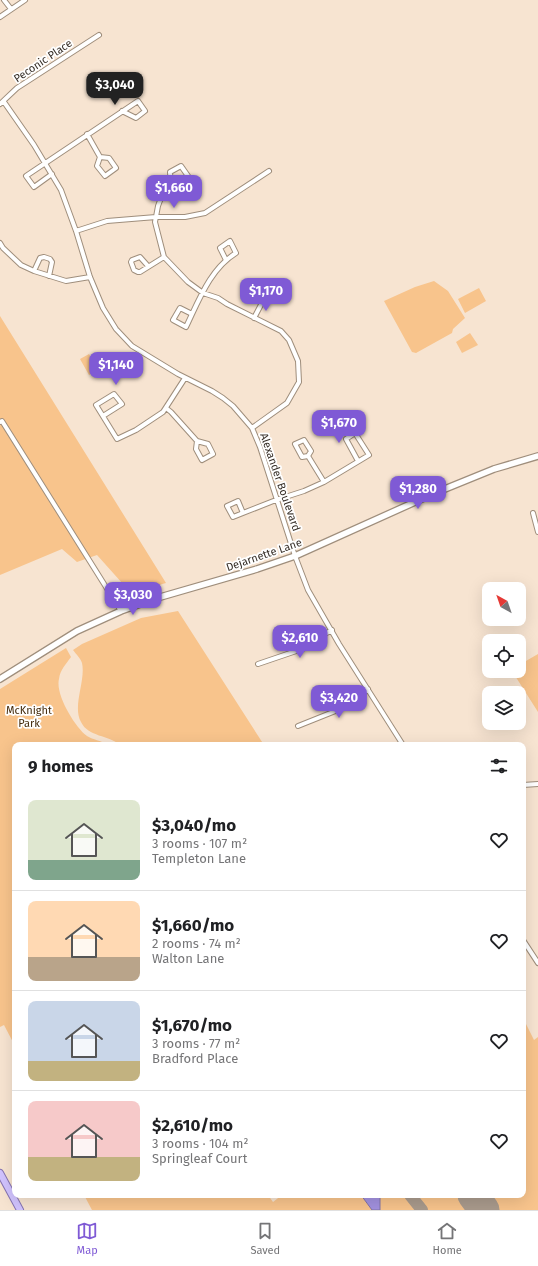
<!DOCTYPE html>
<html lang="en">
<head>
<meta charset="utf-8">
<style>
	body { margin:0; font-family:"Fira Sans",sans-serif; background:#f2f2f2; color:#202124; height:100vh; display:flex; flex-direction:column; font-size:15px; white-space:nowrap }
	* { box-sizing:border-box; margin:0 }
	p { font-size:13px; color:#757577 }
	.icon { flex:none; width:22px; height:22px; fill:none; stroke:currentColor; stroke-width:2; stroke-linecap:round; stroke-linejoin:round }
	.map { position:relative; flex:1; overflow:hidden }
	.side { position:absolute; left:12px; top:742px; width:514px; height:456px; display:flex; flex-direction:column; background:#fff; border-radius:8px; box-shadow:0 4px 16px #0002 }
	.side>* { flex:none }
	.needle { width:26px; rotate:320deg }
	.controls { position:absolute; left:482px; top:582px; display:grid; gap:8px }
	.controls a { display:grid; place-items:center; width:44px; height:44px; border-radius:8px; background:#fff; box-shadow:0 4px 16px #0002; font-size:20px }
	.price { position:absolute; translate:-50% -34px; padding:0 9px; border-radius:8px; background:#7f5ad5; color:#fff; font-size:13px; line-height:26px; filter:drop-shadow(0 1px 2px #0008) }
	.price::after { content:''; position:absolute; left:50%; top:24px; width:12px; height:9px; margin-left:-6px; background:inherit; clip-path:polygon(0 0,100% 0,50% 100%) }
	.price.selected { background:#222; color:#fff }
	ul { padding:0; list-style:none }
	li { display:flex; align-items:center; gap:12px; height:100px; padding:0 16px }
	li+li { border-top:1px solid #e0e0e0 }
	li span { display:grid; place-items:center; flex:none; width:112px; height:80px; border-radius:8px; color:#555 }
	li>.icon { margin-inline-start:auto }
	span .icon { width:48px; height:48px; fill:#fffc; stroke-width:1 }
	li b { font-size:17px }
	h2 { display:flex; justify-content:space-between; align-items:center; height:48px; padding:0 16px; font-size:17px }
	.tabs { display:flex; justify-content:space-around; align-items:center; height:56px; border-top:1px solid #e0e0e0; background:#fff; font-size:11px; color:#757577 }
	.tabs a { display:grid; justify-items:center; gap:2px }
	.tabs .selected { color:#7f5ad5 }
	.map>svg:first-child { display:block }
	.green { fill:#f8c48c }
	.water { fill:#a291df; stroke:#8274a8 }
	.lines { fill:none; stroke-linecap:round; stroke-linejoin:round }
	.taxiway { stroke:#a99a8c; stroke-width:12 }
	.runway { stroke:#a99a8c; stroke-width:31 }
	.minor-casing { stroke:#9f8e7c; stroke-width:6 }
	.secondary-casing { stroke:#9f8e7c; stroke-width:8 }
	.primary-casing { stroke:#8775b2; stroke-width:8 }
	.minor { stroke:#fff; stroke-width:4 }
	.secondary { stroke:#fff; stroke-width:5.5 }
	.primary { stroke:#d1c3fe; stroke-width:6 }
	.labels { text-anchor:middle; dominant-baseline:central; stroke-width:3.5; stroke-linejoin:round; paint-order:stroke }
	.street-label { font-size:11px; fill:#372f28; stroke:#fff }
	.park-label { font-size:11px; fill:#432a0b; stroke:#fff }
</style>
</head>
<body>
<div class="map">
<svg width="538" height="1210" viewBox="0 0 538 1210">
	<rect width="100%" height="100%" fill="#f7e4d1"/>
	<!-- green -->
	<path class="green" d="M434,281L448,291L465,318L453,329L452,333L416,353L412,352L384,301L415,287Z
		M479,288L486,301L465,313L458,299Z
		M0,316L166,583L131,593L97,555L77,562L62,549L0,575Z
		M470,333L478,345L462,353L456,342Z
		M89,354L98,370L89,375L80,359Z
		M178,611L264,745H120C109,735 88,737 81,722C72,706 86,681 82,663C81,659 76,654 73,650L82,644L141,618Z
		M66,648L71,657C66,664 60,670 59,679C55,694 75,727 87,736C93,740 101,740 107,745H15V1046L4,1025L0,1027V689Z
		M538,654V712L512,671H519V665Z
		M523,1018L534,1040L538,1037V1210H498L486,1195H523Z
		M84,1195H268L273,1202L282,1195H405L417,1210H92Z
		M414,1195H460L472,1210H426Z"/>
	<!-- water -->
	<path class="water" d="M361,1195H380V1210H372Z"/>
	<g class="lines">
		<!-- taxiway -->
		<path class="taxiway" d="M410,1195L422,1210"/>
		<!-- runway -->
		<path class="runway" d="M473,1195L484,1210"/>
		<defs>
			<path id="minor" d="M4,0L11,9
				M0,17L25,0
				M4,102L34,145L61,190L76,231L90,277L103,308L116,329L132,346L178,374L212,391L223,398L233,406L252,428L260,447L295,556L308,590L339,644L403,745
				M0,104L17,88L99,35
				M87,134L100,157L109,158L116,168L105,176L97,166L100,157
				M52,174L34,187L26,176L138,101L145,111L136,118L122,111
				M171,186L170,172L181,166L188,176L171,186L161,198L158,206L155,222L164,257L188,282L203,293L218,298L227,304L281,331L289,340L298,361L299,382L287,403L252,428
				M76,231L107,221L156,217H185L205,213L269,171
				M0,243L3,248L21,265L34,271L66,281L90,277
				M148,266L140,257L132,260L131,262L134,270L138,272H140L164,257
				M34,271L40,258L44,257L50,259L52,262L49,276
				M192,314L180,308L173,320L186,327C199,300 210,269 236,253L230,241L220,248L226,260
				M254,318L264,299
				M166,408L171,412L197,441L208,444L213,454L202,460L196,449L197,441
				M103,416L122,404L114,394L96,405L117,439L136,430L163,412L185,378
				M0,422L2,421L121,611
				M308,456L302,457L295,444L304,440L311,451L308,456L324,482
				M243,513L233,517L227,506L238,501L243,513L276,500L304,491L324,482L369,455L355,433L346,439L358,461
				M533,513L538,532
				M258,664L305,648L318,638L332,630
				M298,726L343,708L368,689
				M523,785L538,784
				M523,940L538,963"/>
			<path id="secondary" d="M0,679L77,631L121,611L157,598L257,569L295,556L435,493L494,469L538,456"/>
			<path id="primary" d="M0,1173L20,1210"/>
		</defs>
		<!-- minor casing -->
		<use href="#minor" class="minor-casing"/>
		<!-- secondary casing -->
		<use href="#secondary" class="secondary-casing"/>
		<!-- primary casing -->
		<use href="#primary" class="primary-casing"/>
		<!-- minor -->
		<use href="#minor" class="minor"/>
		<!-- secondary -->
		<use href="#secondary" class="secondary"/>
		<!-- primary -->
		<use href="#primary" class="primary"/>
	</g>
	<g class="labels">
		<!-- street labels -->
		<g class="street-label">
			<text transform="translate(43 61) rotate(-34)">Peconic Place</text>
			<text transform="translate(280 482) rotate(71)">Alexander Boulevard</text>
			<text transform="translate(264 555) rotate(-19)">Dejarnette Lane</text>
		</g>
		<!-- park labels -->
		<g class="park-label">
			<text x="29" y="710">McKnight<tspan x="29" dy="13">Park</tspan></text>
		</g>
	</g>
</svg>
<div class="controls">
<a><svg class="needle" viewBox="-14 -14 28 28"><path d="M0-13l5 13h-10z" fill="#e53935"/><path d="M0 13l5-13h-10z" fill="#757577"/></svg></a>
<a><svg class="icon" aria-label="locate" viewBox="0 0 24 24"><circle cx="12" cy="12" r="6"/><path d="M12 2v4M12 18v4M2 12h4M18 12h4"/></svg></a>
<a><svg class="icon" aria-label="layers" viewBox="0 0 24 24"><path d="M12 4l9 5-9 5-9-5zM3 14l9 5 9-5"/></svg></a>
</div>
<b class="price selected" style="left:115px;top:106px">$3,040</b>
<b class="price" style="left:174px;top:209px">$1,660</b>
<b class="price" style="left:266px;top:312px">$1,170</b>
<b class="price" style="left:116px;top:386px">$1,140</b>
<b class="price" style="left:339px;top:444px">$1,670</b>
<b class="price" style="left:418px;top:510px">$1,280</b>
<b class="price" style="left:133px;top:616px">$3,030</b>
<b class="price" style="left:300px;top:659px">$2,610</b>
<b class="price" style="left:339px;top:719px">$3,420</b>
<section class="side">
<h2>9 homes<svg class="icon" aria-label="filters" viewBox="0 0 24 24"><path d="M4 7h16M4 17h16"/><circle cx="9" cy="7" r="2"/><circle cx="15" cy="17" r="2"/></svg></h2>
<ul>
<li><span style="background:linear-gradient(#dfe7d0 75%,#7fa58c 0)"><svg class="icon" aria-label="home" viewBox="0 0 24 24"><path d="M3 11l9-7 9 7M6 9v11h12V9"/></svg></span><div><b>$3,040/mo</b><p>3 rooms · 107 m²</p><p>Templeton Lane</p></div><svg class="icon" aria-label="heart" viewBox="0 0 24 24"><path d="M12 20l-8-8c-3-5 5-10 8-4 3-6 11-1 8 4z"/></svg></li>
<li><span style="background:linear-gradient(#ffd9b3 70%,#b9a48a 0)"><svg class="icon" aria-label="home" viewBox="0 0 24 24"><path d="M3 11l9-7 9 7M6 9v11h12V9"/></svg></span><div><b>$1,660/mo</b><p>2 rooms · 74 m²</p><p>Walton Lane</p></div><svg class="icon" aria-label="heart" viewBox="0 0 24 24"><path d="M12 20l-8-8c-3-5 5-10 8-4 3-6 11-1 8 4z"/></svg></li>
<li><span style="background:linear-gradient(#c9d6e8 75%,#c2b280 0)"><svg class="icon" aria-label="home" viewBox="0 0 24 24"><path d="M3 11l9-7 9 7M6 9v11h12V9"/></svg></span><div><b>$1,670/mo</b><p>3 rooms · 77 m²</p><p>Bradford Place</p></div><svg class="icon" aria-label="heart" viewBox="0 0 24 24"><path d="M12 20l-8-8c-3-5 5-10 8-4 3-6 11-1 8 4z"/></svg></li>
<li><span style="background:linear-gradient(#f6c9c9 70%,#c2b280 0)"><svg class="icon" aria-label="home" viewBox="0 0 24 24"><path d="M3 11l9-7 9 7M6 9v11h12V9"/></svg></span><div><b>$2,610/mo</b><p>3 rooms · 104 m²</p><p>Springleaf Court</p></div><svg class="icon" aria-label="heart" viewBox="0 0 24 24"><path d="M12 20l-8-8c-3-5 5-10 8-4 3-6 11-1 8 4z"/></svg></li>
</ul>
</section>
</div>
<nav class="tabs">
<a class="selected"><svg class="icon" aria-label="map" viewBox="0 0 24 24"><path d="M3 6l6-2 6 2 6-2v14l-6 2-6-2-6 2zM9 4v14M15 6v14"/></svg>Map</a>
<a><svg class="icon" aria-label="saved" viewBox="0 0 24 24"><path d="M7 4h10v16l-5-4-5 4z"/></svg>Saved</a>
<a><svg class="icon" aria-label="home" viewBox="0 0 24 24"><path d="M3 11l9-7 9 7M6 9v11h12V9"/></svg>Home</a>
</nav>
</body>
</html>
